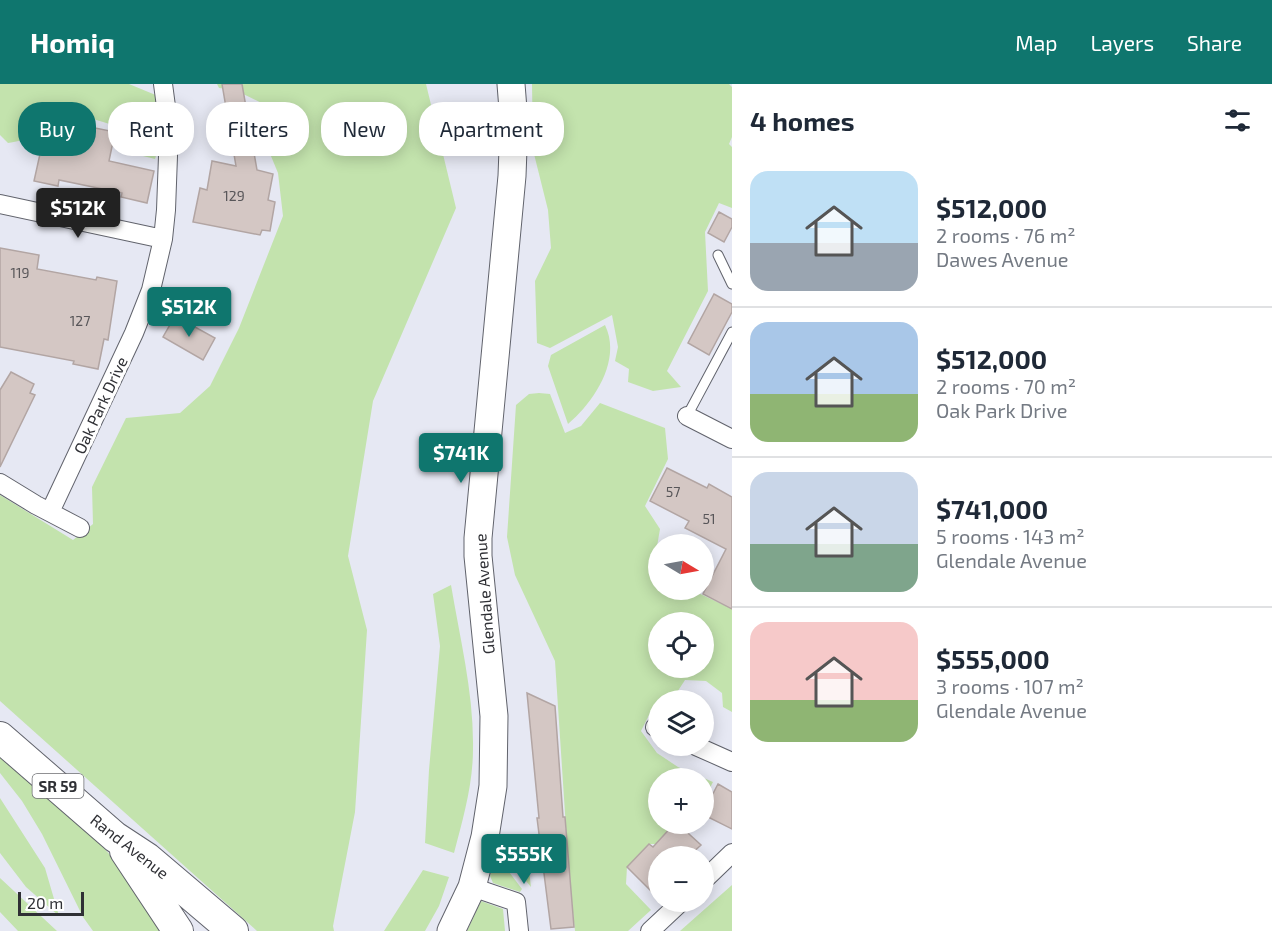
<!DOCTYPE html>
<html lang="en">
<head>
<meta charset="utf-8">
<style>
	body { margin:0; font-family:"Exo 2",sans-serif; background:#f6f6f7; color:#1f2937; height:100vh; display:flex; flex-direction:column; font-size:22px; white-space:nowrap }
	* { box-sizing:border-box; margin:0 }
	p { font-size:20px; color:#747a83 }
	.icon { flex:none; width:33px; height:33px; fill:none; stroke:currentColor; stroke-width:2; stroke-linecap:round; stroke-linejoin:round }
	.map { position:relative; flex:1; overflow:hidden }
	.panel { display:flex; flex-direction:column; background:#fff; width:540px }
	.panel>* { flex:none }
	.hud { position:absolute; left:18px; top:18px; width:570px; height:54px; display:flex; gap:12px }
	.needle { width:39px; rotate:100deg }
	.fabs { position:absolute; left:648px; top:450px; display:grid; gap:12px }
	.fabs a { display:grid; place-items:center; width:66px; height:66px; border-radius:50%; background:#fff; box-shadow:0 3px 15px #0003; font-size:30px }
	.scale { position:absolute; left:18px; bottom:15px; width:66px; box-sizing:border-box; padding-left:6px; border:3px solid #2f3035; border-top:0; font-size:16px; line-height:21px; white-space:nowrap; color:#2f3035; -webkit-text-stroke:4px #fff; paint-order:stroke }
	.price { position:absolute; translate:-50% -51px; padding:0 14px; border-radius:6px; background:#0f766e; color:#fff; font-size:20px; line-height:39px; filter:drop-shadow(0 2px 3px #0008) }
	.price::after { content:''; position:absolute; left:50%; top:36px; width:18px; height:14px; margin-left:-9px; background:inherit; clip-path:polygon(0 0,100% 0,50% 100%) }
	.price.current { background:#222; color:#fff }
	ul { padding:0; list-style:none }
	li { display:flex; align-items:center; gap:18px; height:150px; padding:0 18px }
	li+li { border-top:2px solid #e0e1e3 }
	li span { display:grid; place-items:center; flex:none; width:168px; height:120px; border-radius:18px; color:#555 }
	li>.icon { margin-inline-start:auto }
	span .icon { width:72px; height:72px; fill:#fffc; stroke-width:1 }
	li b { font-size:26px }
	h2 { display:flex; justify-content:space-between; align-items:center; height:72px; padding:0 18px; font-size:26px }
	.chip { padding:0 21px; border-radius:24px; background:#fff; box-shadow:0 3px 15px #0003; font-size:21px; line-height:54px }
	.chip.current { background:#0f766e; color:#fff }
	header { display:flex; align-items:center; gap:36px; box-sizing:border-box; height:84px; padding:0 30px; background:#0f766e; color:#fff }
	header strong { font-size:28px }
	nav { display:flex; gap:33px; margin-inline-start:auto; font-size:21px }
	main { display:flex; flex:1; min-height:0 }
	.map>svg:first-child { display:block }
	.green { fill:#c3e3ad; fill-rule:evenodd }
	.building { fill:#d4c7c4; stroke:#b2a5a3; stroke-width:1.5 }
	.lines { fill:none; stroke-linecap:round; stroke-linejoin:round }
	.lane-casing { stroke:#61636c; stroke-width:11 }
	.street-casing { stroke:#61636c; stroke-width:20 }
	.secondary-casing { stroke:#61636c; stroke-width:29 }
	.primary-casing { stroke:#61636c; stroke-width:32 }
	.lane { stroke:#fff; stroke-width:9 }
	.street { stroke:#fff; stroke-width:18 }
	.secondary { stroke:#fff; stroke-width:27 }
	.primary { stroke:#fff; stroke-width:30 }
	.labels { text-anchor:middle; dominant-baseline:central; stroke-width:6; stroke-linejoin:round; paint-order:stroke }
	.number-label { font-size:14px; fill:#585659 }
	.shield { fill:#fff; stroke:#6d6e72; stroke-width:1.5 }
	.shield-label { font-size:15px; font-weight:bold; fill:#2f3035 }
	.street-label { font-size:16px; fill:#2f3035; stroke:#fff }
</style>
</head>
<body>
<header>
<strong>Homiq</strong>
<nav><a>Map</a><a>Layers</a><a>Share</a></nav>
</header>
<main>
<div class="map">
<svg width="732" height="847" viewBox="0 0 732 847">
	<rect width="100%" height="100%" fill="#e6e8f3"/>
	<!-- green -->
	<path class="green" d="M0,0H129L158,12C163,37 163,51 155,75L135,70L122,55L115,42C84,31 67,27 38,46C24,56 26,56 8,59L0,51Z
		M217,0H426L456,124L373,317L348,472L367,546L355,728L333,842L334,847H257L0,617V411L73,456L93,440L92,403L126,334L180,329L210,302L239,244L283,132L278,89L266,60L276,26L235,6L219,4Z
		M532,0H729L732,3V53L729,60L732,63V124L719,119L705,148L708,207L667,287L681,303L653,307L628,298L629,285L615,277L618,263L612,231L550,264L537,259L535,197L551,164L548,126L533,66Z
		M605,241C622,276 594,318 568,340L548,282L551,271Z
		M539,309L550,310L565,349L581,342L600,319L665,344L668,375L645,422L660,445L653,486L658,489V506H692L732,525V628L723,623L722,609L706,597L685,596L674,613V616H658V632L649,631L641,647L657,669L678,683L713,698L704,715V694H658V740H674L656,760H649L627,783L626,800L651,826L628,847H575L569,790L555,577L515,491L507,453L516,321L529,310ZM658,538H704V584H658Z
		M451,501C460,555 474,610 473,665C473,700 463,735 454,769L425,759L429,686L440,562L433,510Z
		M0,672L100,760L126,788L172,847H93L83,833L42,750L22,717L0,689Z
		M0,714L45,784L59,832L26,803L0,769Z
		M527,769L531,803L505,772Z
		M495,775L503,780L522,805L520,808L493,799L490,792Z
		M423,786L449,793L439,822L425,847H384Z
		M0,794L57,847H18L0,828Z
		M732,801V847H680Z
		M481,817L503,825L505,847H467Z"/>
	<!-- building -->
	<path class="building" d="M222,0H242L257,86L273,90L268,116L275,118L270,147L262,146L260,151L193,138L200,104L207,106L212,77L236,82Z
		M56,36L115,48L109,77L154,87L147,119L121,113L122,109L59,96L58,102L34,97L46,43L55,45Z
		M719,128L732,135V143L724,158L708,149Z
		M0,164L39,171L37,185L96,196L97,193L117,197L108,256L104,255L98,285L73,280L74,277L0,263Z
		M714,210L732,220V228L709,271L688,259Z
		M175,232L215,254L203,276L163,253Z
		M11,288L34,300L30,309L35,311L0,383V306Z
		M667,384L707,404L709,400L732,413V525L703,510L726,465L685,444L689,437L650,417Z
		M527,609L555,622L563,733H565L574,843L551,845L537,734H539Z
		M718,700L732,708V745L704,731V727Z
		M674,740H678L701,761L689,772H658V814L627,783L649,760L653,763Z"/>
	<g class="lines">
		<defs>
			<path id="lane" d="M718,171L732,200
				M687,332L732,248"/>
			<path id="street" d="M0,120L163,155
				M687,332L732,355
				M0,399L36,421L80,444
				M50,428L134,249L151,206L163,155L166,126L169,45L163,0
				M655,643L658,645
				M696,662L732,678
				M704,796L732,769
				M472,803L516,818L519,847
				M650,847L681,818"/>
			<path id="secondary" d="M451,847L472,803L485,753L493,702L494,632L478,472V454L512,92L514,38L511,0"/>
			<path id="primary" d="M0,653L115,753L147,774L233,847
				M125,767L178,847"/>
		</defs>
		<!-- lane casing -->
		<use href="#lane" class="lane-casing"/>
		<!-- street casing -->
		<use href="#street" class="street-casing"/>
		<!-- secondary casing -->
		<use href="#secondary" class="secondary-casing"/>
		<!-- primary casing -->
		<use href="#primary" class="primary-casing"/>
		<!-- lane -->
		<use href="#lane" class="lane"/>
		<!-- street -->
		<use href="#street" class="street"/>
		<!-- secondary -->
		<use href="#secondary" class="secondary"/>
		<!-- primary -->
		<use href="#primary" class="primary"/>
	</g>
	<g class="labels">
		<!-- number labels -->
		<g class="number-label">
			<text x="234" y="111">129</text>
			<text x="20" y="188">119</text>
			<text x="80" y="236">127</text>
			<text x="673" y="407">57</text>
			<text x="709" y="434">51</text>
		</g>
		<!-- shield labels -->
		<rect class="shield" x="32.5" y="690" width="51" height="24" rx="4.5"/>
		<g class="shield-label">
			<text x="58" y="702">SR 59</text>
		</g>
		<!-- street labels -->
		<g class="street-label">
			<text transform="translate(100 321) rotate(-65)">Oak Park Drive</text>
			<text transform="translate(484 510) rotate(-94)">Glendale Avenue</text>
			<text transform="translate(130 762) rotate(38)">Rand Avenue</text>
		</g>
	</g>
</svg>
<div class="fabs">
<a><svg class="needle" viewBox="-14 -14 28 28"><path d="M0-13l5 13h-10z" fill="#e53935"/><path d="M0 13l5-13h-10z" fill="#747a83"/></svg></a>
<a><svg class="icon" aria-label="locate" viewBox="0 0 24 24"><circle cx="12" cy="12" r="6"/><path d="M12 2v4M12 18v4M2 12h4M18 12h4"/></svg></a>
<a><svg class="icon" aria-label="layers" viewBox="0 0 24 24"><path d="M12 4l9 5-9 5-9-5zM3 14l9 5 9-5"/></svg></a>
<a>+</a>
<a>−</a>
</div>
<div class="scale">20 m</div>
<b class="price current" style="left:78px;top:155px">$512K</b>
<b class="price" style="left:189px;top:254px">$512K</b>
<b class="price" style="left:461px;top:400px">$741K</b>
<b class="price" style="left:524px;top:801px">$555K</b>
<div class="hud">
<a class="chip current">Buy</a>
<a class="chip">Rent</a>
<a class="chip">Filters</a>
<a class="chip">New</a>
<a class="chip">Apartment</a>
</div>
</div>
<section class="panel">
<h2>4 homes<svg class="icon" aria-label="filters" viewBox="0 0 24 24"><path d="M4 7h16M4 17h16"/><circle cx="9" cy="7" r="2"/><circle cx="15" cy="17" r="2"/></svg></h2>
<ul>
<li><span style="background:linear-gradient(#bfe0f5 60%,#9aa5b1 0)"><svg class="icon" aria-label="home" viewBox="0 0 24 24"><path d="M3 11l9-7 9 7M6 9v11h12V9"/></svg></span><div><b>$512,000</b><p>2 rooms · 76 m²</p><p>Dawes Avenue</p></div></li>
<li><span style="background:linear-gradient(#a9c7e8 60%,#8fb573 0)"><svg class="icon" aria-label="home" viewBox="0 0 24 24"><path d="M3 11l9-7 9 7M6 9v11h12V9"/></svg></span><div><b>$512,000</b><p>2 rooms · 70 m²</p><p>Oak Park Drive</p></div></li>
<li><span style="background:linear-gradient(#c9d6e8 60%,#7fa58c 0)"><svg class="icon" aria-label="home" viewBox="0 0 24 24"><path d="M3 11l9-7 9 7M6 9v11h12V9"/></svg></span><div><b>$741,000</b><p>5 rooms · 143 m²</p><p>Glendale Avenue</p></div></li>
<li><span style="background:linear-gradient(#f6c9c9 65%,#8fb573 0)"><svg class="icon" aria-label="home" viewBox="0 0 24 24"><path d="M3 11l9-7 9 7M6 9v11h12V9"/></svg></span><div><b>$555,000</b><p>3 rooms · 107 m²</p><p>Glendale Avenue</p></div></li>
</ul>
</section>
</main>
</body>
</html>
